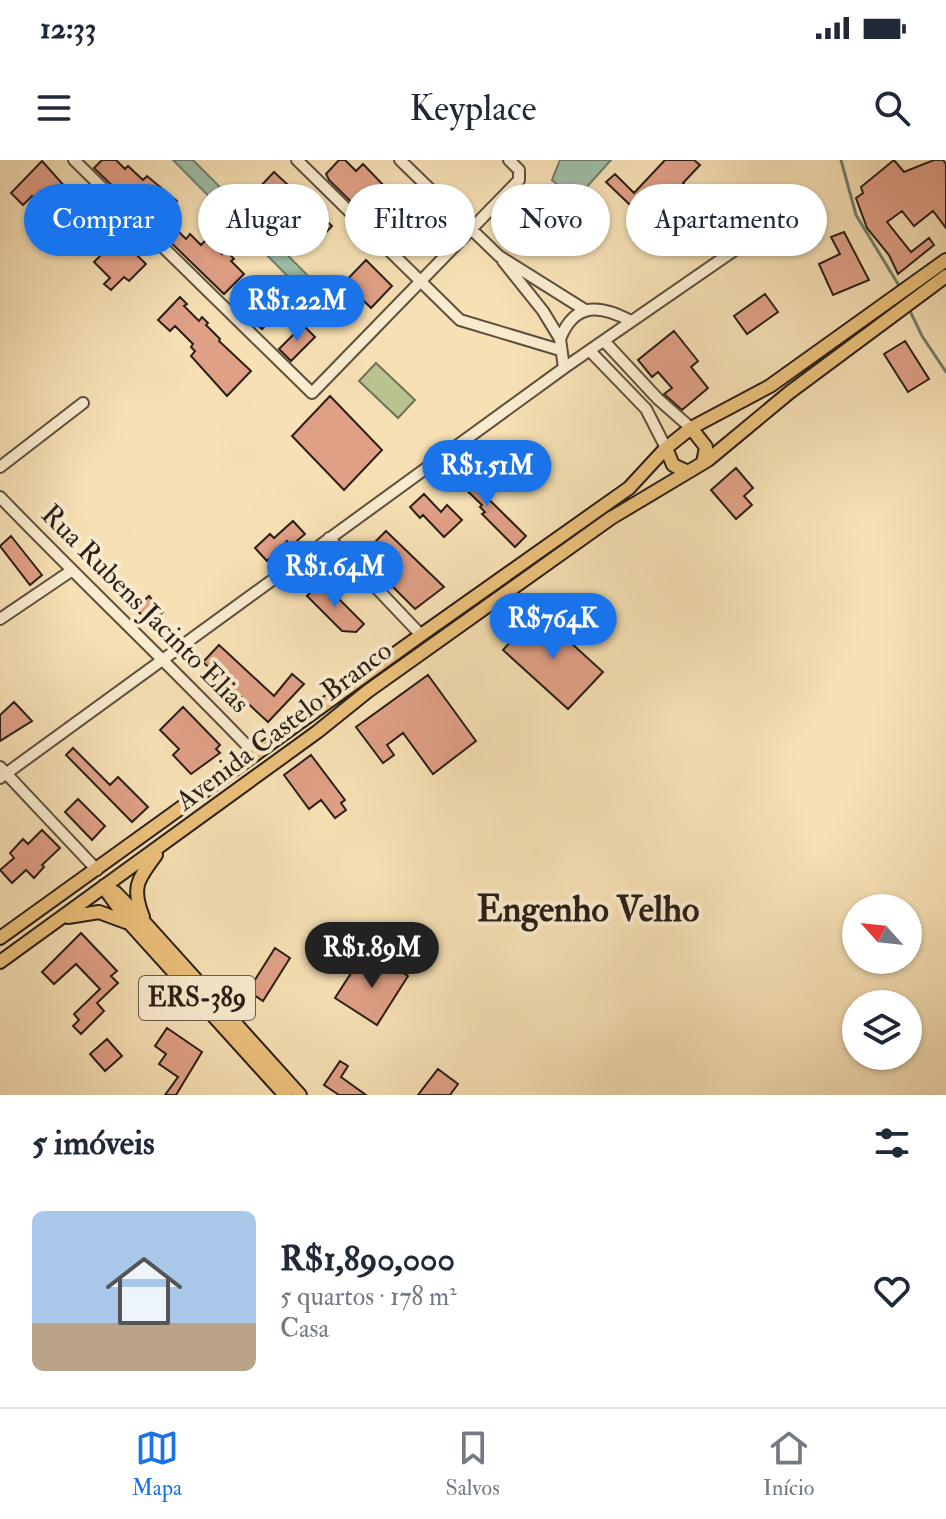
<!DOCTYPE html>
<html lang="pt">
<head>
<meta charset="utf-8">
<style>
	body { margin:0; font-family:"IM FELL Double Pica",serif; background:#f2f2f3; color:#1f2937; height:100vh; display:flex; flex-direction:column; font-size:30px; white-space:nowrap }
	* { box-sizing:border-box; margin:0 }
	p { font-size:26px; color:#747a83 }
	.icon { flex:none; width:44px; height:44px; fill:none; stroke:currentColor; stroke-width:2; stroke-linecap:round; stroke-linejoin:round }
	.map { position:relative; height:935px; overflow:hidden }
	.details { display:flex; flex-direction:column; background:#fff; flex:1 }
	.details>* { flex:none }
	.top-card { position:absolute; left:24px; top:24px; width:898px; height:72px; display:flex; gap:16px }
	.needle { width:52px; rotate:297deg }
	.tools { position:absolute; left:842px; top:734px; display:grid; gap:16px }
	.tools a { display:grid; place-items:center; width:80px; height:80px; border-radius:50%; background:#fff; box-shadow:0 2px 6px #0004; font-size:40px }
	.price { position:absolute; translate:-50% -68px; padding:0 18px; border-radius:28px; background:#1a73e8; color:#fff; font-size:26px; line-height:52px; filter:drop-shadow(0 2px 4px #0008) }
	.price::after { content:''; position:absolute; left:50%; top:48px; width:24px; height:18px; margin-left:-12px; background:inherit; clip-path:polygon(0 0,100% 0,50% 100%) }
	.price.on { background:#222; color:#fff }
	ul { padding:0; list-style:none }
	li { display:flex; align-items:center; gap:24px; height:200px; padding:0 32px }
	li+li { border-top:2px solid #e0e1e3 }
	li span { display:grid; place-items:center; flex:none; width:224px; height:160px; border-radius:12px; color:#555 }
	li>.icon { margin-inline-start:auto }
	span .icon { width:96px; height:96px; fill:#fffc; stroke-width:1 }
	li b { font-size:34px }
	h2 { display:flex; justify-content:space-between; align-items:center; height:96px; padding:0 32px; font-size:34px }
	.tag { padding:0 28px; border-radius:36px; background:#fff; box-shadow:0 2px 6px #0004; font-size:28px; line-height:72px }
	.tag.on { background:#1a73e8; color:#fff }
	.status { display:flex; justify-content:space-between; align-items:center; height:56px; padding:0 40px; background:#fff; direction:ltr }
	.status svg { height:22px; fill:currentColor }
	header { display:flex; justify-content:space-between; align-items:center; height:104px; padding:0 32px; background:#fff; font-size:36px; font-weight:600 }
	.tabs { display:flex; justify-content:space-around; align-items:center; height:112px; border-top:2px solid #e0e1e3; background:#fff; font-size:22px; color:#747a83 }
	.tabs a { display:grid; justify-items:center; gap:4px }
	.tabs .on { color:#1a73e8 }
	.map>svg:first-child { display:block }
	.green { fill:#b8c390; stroke:#727154; stroke-width:2 }
	.water { fill:#9ebea7; stroke:#707e6d; stroke-width:2 }
	.lines { fill:none; stroke-linecap:round; stroke-linejoin:round }
	.stream { stroke:#707e6d; stroke-width:3 }
	.building { fill:#e0a086; stroke:#2b1f17; stroke-width:2 }
	.minor-casing { stroke:#5e4f3e; stroke-width:14 }
	.major-casing { stroke:#2b1f17; stroke-width:16 }
	.minor { stroke:#f9ebce; stroke-width:10 }
	.major { stroke:#ebc07a; stroke-width:12 }
	.labels { text-anchor:middle; dominant-baseline:central; stroke-width:8; stroke-linejoin:round; paint-order:stroke }
	.shield { fill:#f9ebce; stroke:#695c4e; stroke-width:2 }
	.shield-label { font-size:26px; font-weight:bold; fill:#2b1f17 }
	.street-label { font-size:28px; fill:#2b1f17; stroke:#f9ebce }
	.district-label { font-size:36px; font-weight:bold; fill:#2b1f17; stroke:#f9ebce }
</style>
</head>
<body>
<div class="status"><b>12:33</b><svg viewBox="0 0 49 12"><path d="M0 12V9h3v3zM5 12V6h3v6zM10 12V3h3v9zM15 12V0h3v12zM26 1h20v11H26zM47 4h2v5h-2z"/></svg></div>
<header><svg class="icon" aria-label="menu" viewBox="0 0 24 24"><path d="M4 6h16M4 12h16M4 18h16"/></svg>Keyplace<svg class="icon" aria-label="search" viewBox="0 0 24 24"><circle cx="10" cy="10" r="6"/><path d="M15 15l6 6"/></svg></header>
<div class="map">
<svg width="946" height="935" viewBox="0 0 946 935">
	<rect width="100%" height="100%" fill="#f6e0b4"/>
	<filter id="stains"><feTurbulence type="fractalNoise" baseFrequency=".0025" numOctaves="4"/><feColorMatrix values="0 0 0 0 .2 0 0 0 0 .09 0 0 0 0 .02 0 0 0 .5 -.17"/></filter>
	<radialGradient id="worn" r=".72"><stop offset=".6" stop-color="#630" stop-opacity="0"/><stop offset="1" stop-color="#630" stop-opacity=".3"/></radialGradient>
	<!-- green -->
	<path class="green" d="M376,203L415,240L398,258L359,221Z"/>
	<!-- water -->
	<path class="water" d="M173,0H193L344,152L343,161L327,156Z
		M560,0H611L575,40L552,20Z"/>
	<g class="lines">
		<!-- stream -->
		<path class="stream" d="M841,0L856,55L898,124
			M911,153L922,176L946,212"/>
	</g>
	<!-- building -->
	<path class="building" d="M102,0H116L125,9L128,6L143,20L147,16L177,41L163,56L186,79L190,74L201,85L207,79L222,94L226,90L234,99L231,101L244,114L224,134L94,8Z
		M339,0H345L356,11L363,4L413,56L416,52L422,58L396,86L329,20L326,14Z
		M665,0H694L700,5L683,23L687,27L682,33L694,45L688,50L676,39L670,45L667,41L648,62L606,22L615,14L634,33Z
		M894,0L904,12L934,0H943L946,4V68L933,51L914,66L902,51L887,62L911,92L929,78L934,85L898,114L889,95L867,68L856,38L863,33L861,27Z
		M42,1L67,29L46,50L32,36L23,45L11,33Z
		M274,12L332,66L310,89L296,75L293,79L280,66L285,61L266,43L263,46L253,37L259,32L257,30Z
		M554,32L580,60L561,79L552,70L556,65L544,54L542,56L536,50Z
		M103,62L146,104L129,121L124,117L111,130L104,124L110,118L94,102L100,96L84,81Z
		M844,72L869,120L833,135L819,104L840,94L831,77Z
		M366,100L392,126L371,148L358,135L353,141L339,128Z
		M258,122L268,132L263,138L275,150L271,155L273,157L262,169L234,145Z
		M765,134L778,152L747,174L734,156Z
		M180,137L187,144L184,146L199,161L202,157L208,163L206,165L220,179L219,181L251,211L227,236L191,196L195,191L191,187L193,184L175,166L170,171L158,160Z
		M303,165L315,177L291,201L279,189Z
		M674,171L698,201L691,207L708,228L682,250L664,234L672,228L658,212L652,217L638,200Z
		M905,181L929,219L908,232L884,194Z
		M330,236L382,290L344,330L292,276Z
		M455,306L526,376L515,387L482,354L485,352L480,347L482,345L455,319L447,327L441,321Z
		M736,308L753,328L744,336L752,345L736,359L711,330Z
		M424,334L441,352L447,345L462,360L444,377L423,355L420,358L410,347Z
		M293,361L305,374L291,386L287,381L267,401L255,388L270,374L274,378Z
		M386,371L444,427L415,449L387,421L395,414L369,388Z
		M11,376L42,415L30,425L0,386Z
		M321,421L364,464L356,472L342,471L307,436Z
		M149,436L163,452L150,464L136,449Z
		M537,452L603,512L568,549L503,490Z
		M219,485L274,536L292,514L304,524L268,562L203,502Z
		M428,515L476,581L433,614L403,573L387,585L394,595L383,603L356,567Z
		M14,542L32,561L0,581V555Z
		M183,547L220,585L216,589L220,593L191,614L173,595L179,589L160,570Z
		M73,588L110,625L118,617L148,647L132,662L66,595Z
		M311,595L345,640L341,643L346,650L335,658L321,640L309,649L284,615Z
		M78,639L105,666L92,680L65,652Z
		M42,670L60,688L42,705L44,707L34,718L26,710L12,723L0,710L14,698L10,693L23,679L28,684Z
		M81,773L117,811L111,816L118,823L97,843L104,851L81,874L73,866L79,860L74,854L100,829L76,804L54,824L42,812Z
		M275,788L290,798L263,841L248,831Z
		M382,799L408,816L377,865L335,838L357,804L372,814Z
		M167,868L202,892L176,935H165L178,917L159,904L166,894L155,886Z
		M107,879L122,896L105,911L90,894Z
		M340,901L348,906L341,917L366,935H339L324,925Z
		M438,909L458,924L450,935H418Z"/>
	<g class="lines">
		<defs>
			<path id="minor" d="M74,0L312,233L519,20V10L509,0
				M297,0L460,160L560,190
				M400,0L499,96L585,150
				M503,101L543,151L560,179
				M604,181L658,239L691,268
				M590,191L646,249L666,288
				M564,208L560,179C575,141 601,145 631,161
				M0,307L83,243
				M0,337C84,424 172,507 256,595
				M329,378L421,475
				M0,459L71,411
				M0,607L97,710
				M0,618L564,208L797,47"/>
			<path id="major" d="M691,268L706,287L703,303
				M666,288L673,305L688,312
				M104,726L116,733L146,764L300,935
				M105,729L131,765L285,935
				M68,757L99,752L126,762
				M143,757C131,727 138,719 156,695
				M0,778L421,475L629,328L666,288L691,268L770,226L946,100
				M0,802L317,572L368,531L611,358L708,300L790,232L946,116"/>
		</defs>
		<!-- minor casing -->
		<use href="#minor" class="minor-casing"/>
		<!-- major casing -->
		<use href="#major" class="major-casing"/>
		<!-- minor -->
		<use href="#minor" class="minor"/>
		<!-- major -->
		<use href="#major" class="major"/>
	</g>
	<g class="labels">
		<!-- shield labels -->
		<rect class="shield" x="139" y="816" width="116" height="44" rx="6"/>
		<g class="shield-label">
			<text x="197" y="838">ERS-389</text>
		</g>
		<!-- street labels -->
		<g class="street-label">
			<text transform="translate(145 449) rotate(45)">Rua Rubens Jacinto Elias</text>
			<text transform="translate(284 566) rotate(-37)">Avenida Castelo Branco</text>
		</g>
		<!-- district labels -->
		<g class="district-label">
			<text x="588" y="749">Engenho Velho</text>
		</g>
	</g>
	<rect width="100%" height="100%" filter="url(#stains)"/>
	<rect width="100%" height="100%" fill="url(#worn)"/>
</svg>
<div class="tools">
<a><svg class="needle" viewBox="-14 -14 28 28"><path d="M0-13l5 13h-10z" fill="#e53935"/><path d="M0 13l5-13h-10z" fill="#747a83"/></svg></a>
<a><svg class="icon" aria-label="layers" viewBox="0 0 24 24"><path d="M12 4l9 5-9 5-9-5zM3 14l9 5 9-5"/></svg></a>
</div>
<b class="price" style="left:297px;top:183px">R$1.22M</b>
<b class="price" style="left:487px;top:348px">R$1.51M</b>
<b class="price" style="left:335px;top:449px">R$1.64M</b>
<b class="price" style="left:553px;top:501px">R$764K</b>
<b class="price on" style="left:372px;top:830px">R$1.89M</b>
<div class="top-card">
<a class="tag on">Comprar</a>
<a class="tag">Alugar</a>
<a class="tag">Filtros</a>
<a class="tag">Novo</a>
<a class="tag">Apartamento</a>
</div>
</div>
<section class="details">
<h2>5 imóveis<svg class="icon" aria-label="filters" viewBox="0 0 24 24"><path d="M4 7h16M4 17h16"/><circle cx="9" cy="7" r="2"/><circle cx="15" cy="17" r="2"/></svg></h2>
<ul>
<li><span style="background:linear-gradient(#a9c7e8 70%,#b9a48a 0)"><svg class="icon" aria-label="home" viewBox="0 0 24 24"><path d="M3 11l9-7 9 7M6 9v11h12V9"/></svg></span><div><b>R$1,890,000</b><p>5 quartos · 178 m²</p><p>Casa</p></div><svg class="icon" aria-label="heart" viewBox="0 0 24 24"><path d="M12 20l-8-8c-3-5 5-10 8-4 3-6 11-1 8 4z"/></svg></li>
</ul>
</section>
<nav class="tabs">
<a class="on"><svg class="icon" aria-label="map" viewBox="0 0 24 24"><path d="M3 6l6-2 6 2 6-2v14l-6 2-6-2-6 2zM9 4v14M15 6v14"/></svg>Mapa</a>
<a><svg class="icon" aria-label="saved" viewBox="0 0 24 24"><path d="M7 4h10v16l-5-4-5 4z"/></svg>Salvos</a>
<a><svg class="icon" aria-label="home" viewBox="0 0 24 24"><path d="M3 11l9-7 9 7M6 9v11h12V9"/></svg>Início</a>
</nav>
</body>
</html>
